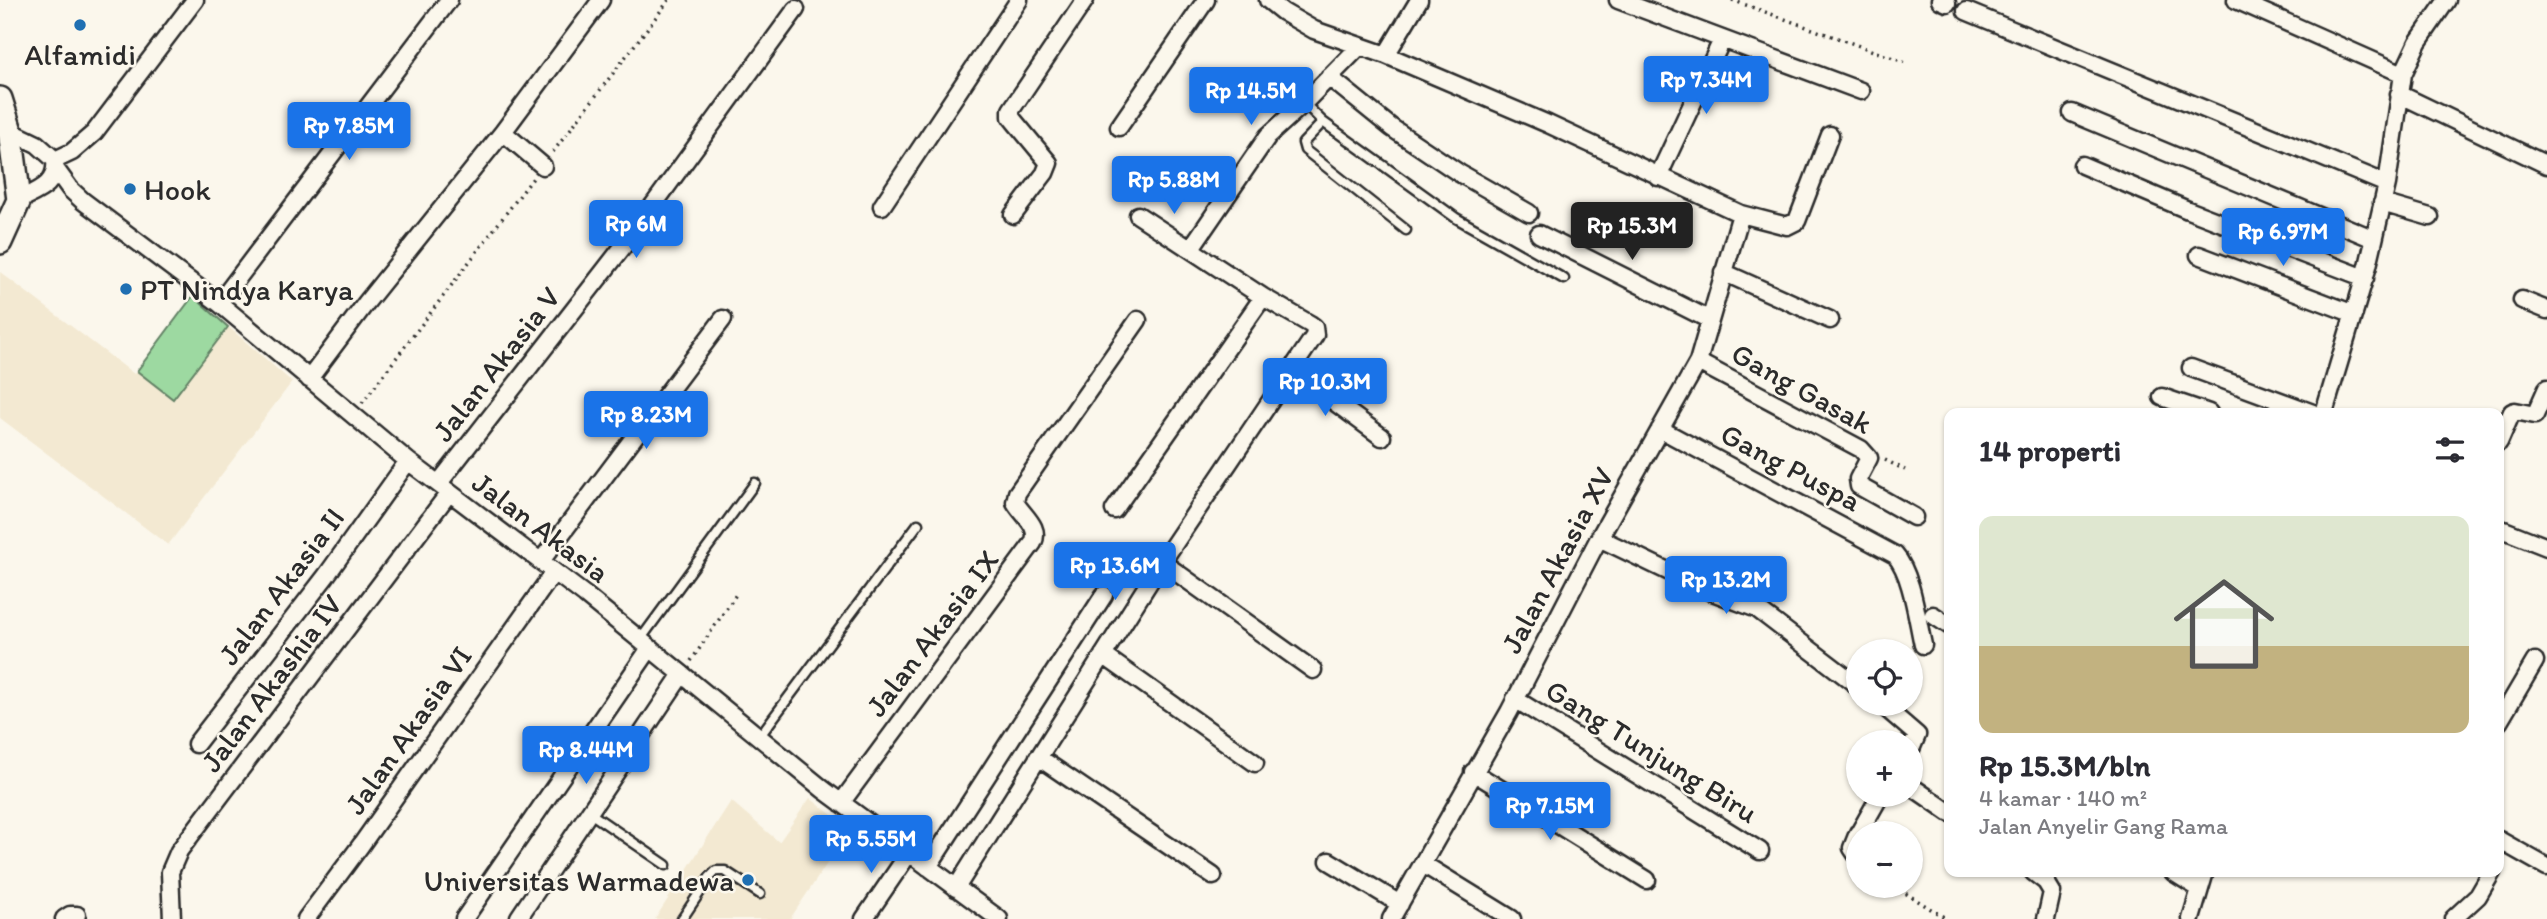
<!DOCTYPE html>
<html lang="id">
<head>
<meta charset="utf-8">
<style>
	body { margin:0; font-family:Itim,sans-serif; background:#f2f2f3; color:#2b2b33; height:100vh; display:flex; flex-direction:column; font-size:26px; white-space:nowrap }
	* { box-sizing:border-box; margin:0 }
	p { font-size:23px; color:#7c7c81 }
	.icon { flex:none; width:38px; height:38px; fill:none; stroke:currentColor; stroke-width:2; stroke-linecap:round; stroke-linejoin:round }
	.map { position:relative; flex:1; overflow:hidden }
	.details { position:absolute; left:1944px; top:408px; width:560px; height:469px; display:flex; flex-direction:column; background:#fff; border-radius:14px; box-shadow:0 2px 5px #0004 }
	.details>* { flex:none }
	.buttons { position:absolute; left:1846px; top:639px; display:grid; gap:14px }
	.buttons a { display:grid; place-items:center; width:77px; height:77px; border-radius:50%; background:#fff; box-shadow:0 2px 5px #0004; font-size:35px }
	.price { position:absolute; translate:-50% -60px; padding:0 16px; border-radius:7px; background:#1a73e8; color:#fff; font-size:23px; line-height:46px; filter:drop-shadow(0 2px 4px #0008) }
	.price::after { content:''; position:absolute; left:50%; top:42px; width:21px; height:16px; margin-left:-10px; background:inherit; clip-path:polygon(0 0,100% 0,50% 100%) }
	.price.selected { background:#222; color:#fff }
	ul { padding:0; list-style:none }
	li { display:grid; align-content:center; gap:14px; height:371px; padding:0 35px }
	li+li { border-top:2px solid #e1e1e2 }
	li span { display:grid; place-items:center; height:217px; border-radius:14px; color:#555 }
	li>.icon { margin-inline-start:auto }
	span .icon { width:126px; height:126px; fill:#fffc; stroke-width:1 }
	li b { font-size:30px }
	h2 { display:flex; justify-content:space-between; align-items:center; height:84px; padding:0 35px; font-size:30px }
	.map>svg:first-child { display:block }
	.built { fill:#f3e9d2 }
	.green { fill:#9dd9a1; stroke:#648266; stroke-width:2 }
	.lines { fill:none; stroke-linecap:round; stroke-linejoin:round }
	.lane-casing { stroke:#2b2b2b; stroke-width:13 }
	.street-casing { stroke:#2b2b2b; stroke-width:21 }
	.secondary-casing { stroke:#2b2b2b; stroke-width:28 }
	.path { stroke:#2b2b2b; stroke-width:3.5; stroke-dasharray:2 5; stroke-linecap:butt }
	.lane { stroke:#fbf7ec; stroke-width:8 }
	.street { stroke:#fbf7ec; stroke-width:16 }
	.secondary { stroke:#fbf7ec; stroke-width:23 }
	.poi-dot { fill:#1f6fb2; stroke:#fbf7ec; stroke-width:2.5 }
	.labels { text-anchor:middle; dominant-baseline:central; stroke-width:5; stroke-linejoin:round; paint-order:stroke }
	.poi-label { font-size:30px; fill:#2b2b2b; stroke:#fbf7ec; text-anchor:start }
	.street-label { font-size:30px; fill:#2b2b2b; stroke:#fbf7ec }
</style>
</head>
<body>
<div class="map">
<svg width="2547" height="919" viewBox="0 0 2547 919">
	<rect width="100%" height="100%" fill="#fbf7ec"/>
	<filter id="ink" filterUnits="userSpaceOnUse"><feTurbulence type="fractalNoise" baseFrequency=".0143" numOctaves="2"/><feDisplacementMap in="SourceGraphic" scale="14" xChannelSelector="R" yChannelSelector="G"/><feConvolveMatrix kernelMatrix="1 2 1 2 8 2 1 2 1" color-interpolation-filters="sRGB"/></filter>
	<g filter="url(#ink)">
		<!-- built -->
		<path class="built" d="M0,272L134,374L193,296L292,382L168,545L0,418Z
			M810,798L850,829L790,919H655L731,801L779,842Z"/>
		<!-- green -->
		<path class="green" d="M193,296L228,327L173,399L137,371Z"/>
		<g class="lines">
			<defs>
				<path id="lane" d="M1304,103L1323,122L1456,218L1564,279
					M1323,122L1303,143L1305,150L1406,230
					M640,640L755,483
					M759,737L918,524
					M590,813L666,865
					M682,919L710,877L716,871H725L760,894"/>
				<path id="street" d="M1268,0L1283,12L1314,30L1386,55L1548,124L1741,214L1787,226L1797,221L1830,135
					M1618,0L1861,91
					M1940,0L1947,3
					M2236,0L2403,74
					M1966,11L2387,184
					M1386,55L1419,0
					M1329,77L1392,128L1459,173L1529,213
					M2399,94L2547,165
					M2072,113L2374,239
					M1119,127L1206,0
					M10,131L37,144L55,160C58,185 37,191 19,200
					M503,132L543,166
					M55,160L72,152L94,133L195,0
					M2082,165L2188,210L2365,278
					M57,171L70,189L83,201L219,303L408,461L585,595L824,790L999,919
					M1658,177L1722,40
					M2382,203L2430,217
					M882,206L1019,0
					M1013,215L1045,173L1049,163L1015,122L1011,117V110L1085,0
					M1539,234L1710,320
					M1191,248L1268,136L1304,103L1360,46
					M2199,255L2354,314
					M1723,272L1830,320
					M2522,300L2547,310
					M219,303L449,0
					M1698,362L1861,449L1869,458L1858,479L1859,486L1914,517
					M2191,368L2313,413
					M1290,369L1382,437
					M309,379L366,303L503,132L601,0
					M2162,397L2209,413
					M2324,413L2368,266L2387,184L2403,74L2418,42L2447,0
					M1660,429L1895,555C1912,574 1917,619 1923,645
					M2499,442L2512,412L2515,411L2535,415L2547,388
					M439,483L622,248L796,9
					M1114,510L1263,297
					M2499,528L2547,547
					M1599,538L1707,590L1757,609L1858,686
					M541,561L723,319
					M1162,562L1313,670
					M1933,615L1950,626
					M1103,655L1255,763
					M1515,699L1760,851
					M1881,704L1917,735L1911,749
					M2499,722L2535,661
					M196,744L326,576L408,461
					M1038,757L1213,876
					M1473,772L1647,880
					M1911,786L1950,813
					M841,803L1033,543C1041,527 1023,516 1015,502L1017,493L1138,320
					M1858,833L1852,848L1858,857
					M1859,833L1881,794
					M2499,840L2547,867
					M1329,861L1400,904
					M1423,864L1512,919
					M928,867L1104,595
					M2033,872L2046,882L2052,892L2046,919
					M2173,872L2200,889
					M956,888L1162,562L1315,335L1314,327L1310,324L1263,297L1138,215
					M519,917L682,674
					M64,919L70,915H77
					M172,919L170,872L179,851L449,493
					M306,919L361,845L554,572
					M464,919L650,648
					M864,919L909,853
					M1391,919L1509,712L1599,538L1698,362L1741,214
					M2191,919L2205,872
					M2453,919L2478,896L2492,872"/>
				<path id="secondary" d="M0,99L10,131L19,200L0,242"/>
			</defs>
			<!-- lane casing -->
			<use href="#lane" class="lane-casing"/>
			<!-- street casing -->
			<use href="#street" class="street-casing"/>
			<!-- secondary casing -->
			<use href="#secondary" class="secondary-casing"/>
			<!-- path -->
			<path class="path" d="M1732,0L1904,62
				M553,152L669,0
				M362,403L533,178
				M1885,460L1905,470
				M691,661L737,593
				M1894,886L1947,919"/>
			<!-- lane -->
			<use href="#lane" class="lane"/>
			<!-- street -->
			<use href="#street" class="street"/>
			<!-- secondary -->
			<use href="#secondary" class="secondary"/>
		</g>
	</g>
	<!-- markers -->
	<g class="poi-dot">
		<circle cx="80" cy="25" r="7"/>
		<circle cx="130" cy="189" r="7"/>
		<circle cx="126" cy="289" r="7"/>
		<circle cx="748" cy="880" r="7"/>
	</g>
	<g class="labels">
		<!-- poi labels -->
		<g class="poi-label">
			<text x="80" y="54" text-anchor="middle">Alfamidi</text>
			<text x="144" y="189">Hook</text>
			<text x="140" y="289">PT Nindya Karya</text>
			<text x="734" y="880" text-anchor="end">Universitas Warmadewa</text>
		</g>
		<!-- street labels -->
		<g class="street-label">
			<text transform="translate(496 364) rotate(-52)">Jalan Akasia V</text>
			<text transform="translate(1802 388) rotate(29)">Gang Gasak</text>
			<text transform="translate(1791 467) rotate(28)">Gang Puspa</text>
			<text transform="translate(541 527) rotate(37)">Jalan Akasia</text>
			<text transform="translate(1557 560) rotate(-62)">Jalan Akasia XV</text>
			<text transform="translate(281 586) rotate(-53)">Jalan Akasia II</text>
			<text transform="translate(932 633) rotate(-53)">Jalan Akasia IX</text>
			<text transform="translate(271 683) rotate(-53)">Jalan Akashia IV</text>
			<text transform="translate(408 730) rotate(-55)">Jalan Akasia VI</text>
			<text transform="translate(1652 751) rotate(32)">Gang Tunjung Biru</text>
		</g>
	</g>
</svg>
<div class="buttons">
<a><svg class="icon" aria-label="locate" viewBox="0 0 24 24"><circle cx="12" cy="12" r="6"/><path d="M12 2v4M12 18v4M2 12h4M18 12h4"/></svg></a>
<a>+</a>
<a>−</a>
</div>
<b class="price" style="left:1706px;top:116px">Rp 7.34M</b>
<b class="price" style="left:1251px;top:127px">Rp 14.5M</b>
<b class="price" style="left:349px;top:162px">Rp 7.85M</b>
<b class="price" style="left:1174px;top:216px">Rp 5.88M</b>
<b class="price" style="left:636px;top:260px">Rp 6M</b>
<b class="price selected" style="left:1632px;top:262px">Rp 15.3M</b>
<b class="price" style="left:2283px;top:268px">Rp 6.97M</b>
<b class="price" style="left:1325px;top:418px">Rp 10.3M</b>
<b class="price" style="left:646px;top:451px">Rp 8.23M</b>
<b class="price" style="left:1115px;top:602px">Rp 13.6M</b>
<b class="price" style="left:1726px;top:616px">Rp 13.2M</b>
<b class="price" style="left:586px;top:786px">Rp 8.44M</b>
<b class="price" style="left:1550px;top:842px">Rp 7.15M</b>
<b class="price" style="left:871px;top:875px">Rp 5.55M</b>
<section class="details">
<h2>14 properti<svg class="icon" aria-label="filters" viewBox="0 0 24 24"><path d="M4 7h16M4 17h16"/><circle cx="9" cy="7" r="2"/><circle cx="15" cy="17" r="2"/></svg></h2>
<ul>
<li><span style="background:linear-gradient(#dfe7d0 60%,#c2b280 0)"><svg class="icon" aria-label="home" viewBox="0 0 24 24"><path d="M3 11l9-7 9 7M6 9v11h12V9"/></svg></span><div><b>Rp 15.3M/bln</b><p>4 kamar · 140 m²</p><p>Jalan Anyelir Gang Rama</p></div></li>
</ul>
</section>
</div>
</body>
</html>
